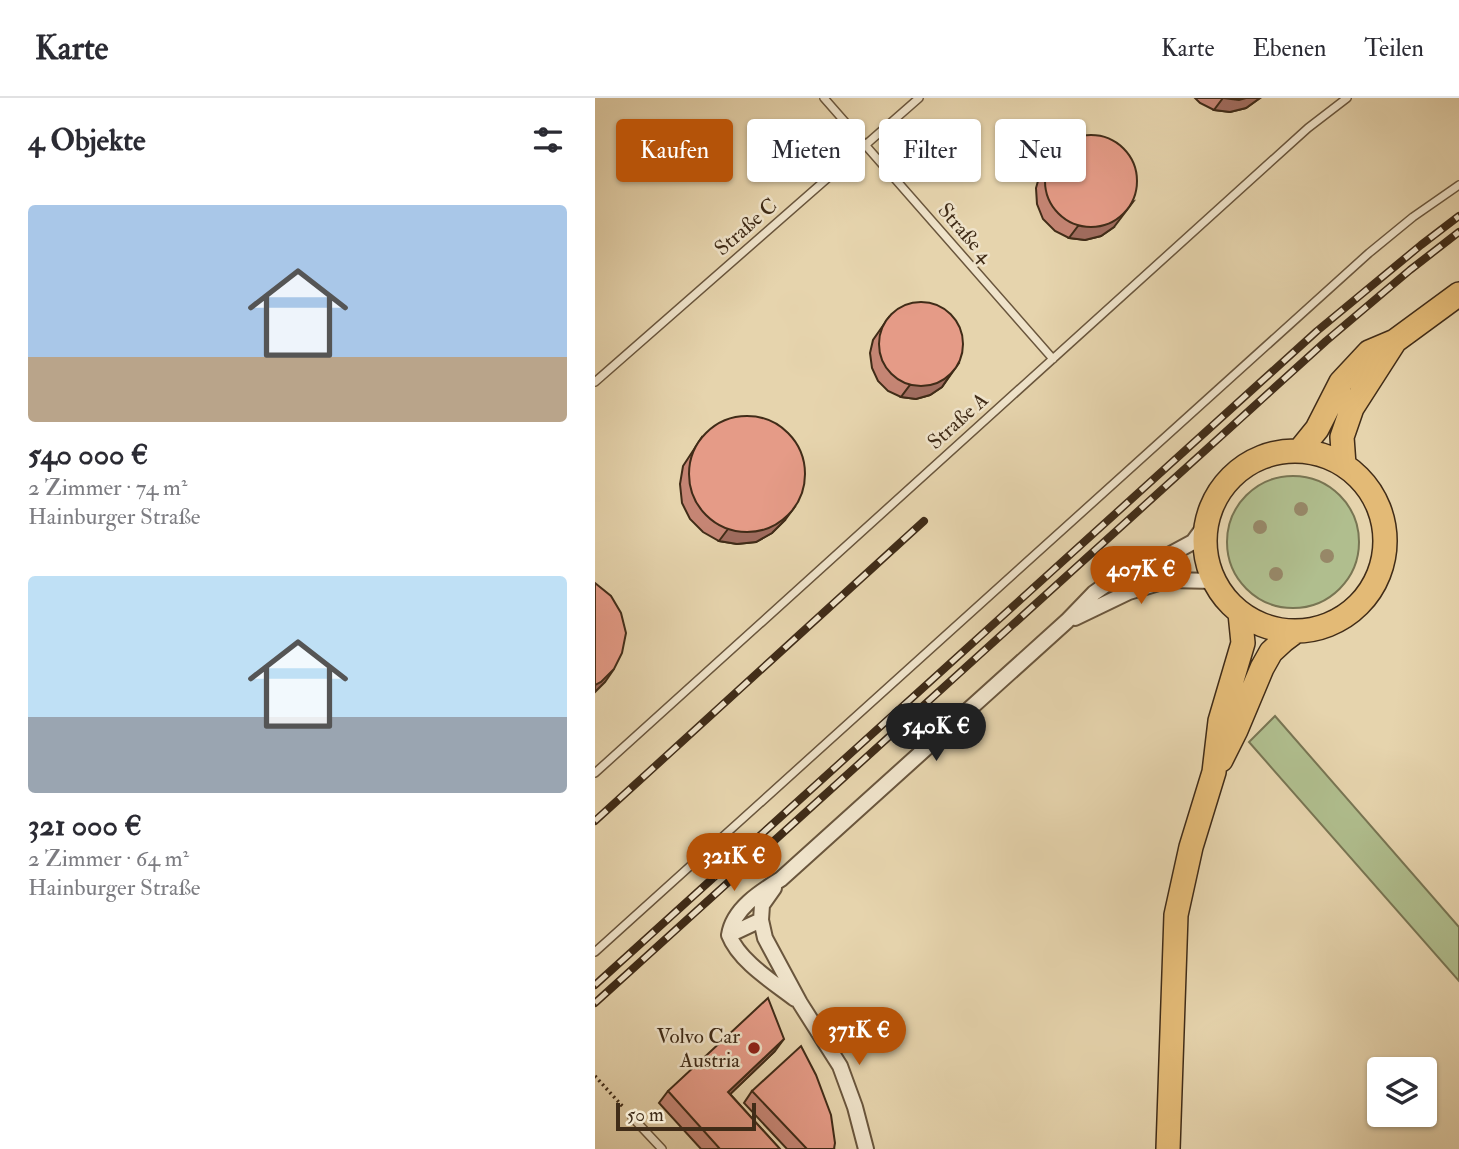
<!DOCTYPE html>
<html lang="de">
<head>
<meta charset="utf-8">
<style>
	body { margin:0; font-family:"IM FELL Double Pica",serif; background:#f7f7f7; color:#2b2b33; height:100vh; display:flex; flex-direction:column; font-size:26px; white-space:nowrap }
	* { box-sizing:border-box; margin:0 }
	p { font-size:23px; color:#7c7c81 }
	.icon { flex:none; width:38px; height:38px; fill:none; stroke:currentColor; stroke-width:2; stroke-linecap:round; stroke-linejoin:round }
	.map { position:relative; flex:1; overflow:hidden }
	.drawer { display:flex; flex-direction:column; background:#fff; width:595px }
	.drawer>* { flex:none }
	.hud { position:absolute; left:21px; top:21px; width:665px; height:63px; display:flex; gap:14px }
	.tools { position:absolute; left:772px; top:959px; display:grid; gap:14px }
	.tools a { display:grid; place-items:center; width:70px; height:70px; border-radius:7px; background:#fff; box-shadow:0 2px 5px #0004; font-size:35px }
	.scale { position:absolute; left:21px; bottom:18px; width:140px; box-sizing:border-box; padding-left:7px; border:4px solid #402c18; border-top:0; font-size:19px; line-height:24px; white-space:nowrap; color:#402c18; -webkit-text-stroke:5px #efe3ca; paint-order:stroke }
	.price { position:absolute; translate:-50% -60px; padding:0 16px; border-radius:24px; background:#b45309; color:#fff; font-size:23px; line-height:46px; filter:drop-shadow(0 2px 4px #0008) }
	.price::after { content:''; position:absolute; left:50%; top:42px; width:21px; height:16px; margin-left:-10px; background:inherit; clip-path:polygon(0 0,100% 0,50% 100%) }
	.price.current { background:#222; color:#fff }
	ul { padding:0; list-style:none }
	li { display:grid; align-content:center; gap:14px; height:371px; padding:0 28px }
	li span { display:grid; place-items:center; height:217px; border-radius:7px; color:#555 }
	li>.icon { margin-inline-start:auto }
	span .icon { width:126px; height:126px; fill:#fffc; stroke-width:1 }
	li b { font-size:30px }
	h2 { display:flex; justify-content:space-between; align-items:center; height:84px; padding:0 28px; font-size:30px }
	.tag { padding:0 24px; border-radius:7px; background:#fff; box-shadow:0 2px 5px #0004; font-size:24px; line-height:63px }
	.tag.current { background:#b45309; color:#fff }
	header { display:flex; align-items:center; gap:42px; box-sizing:border-box; height:98px; padding:0 35px; background:#fff; border-bottom:2px solid #e1e1e2 }
	header strong { font-size:33px }
	nav { display:flex; gap:38px; margin-inline-start:auto; font-size:24px }
	main { display:flex; flex:1; min-height:0 }
	.map>svg:first-child { display:block }
	.green { fill:#b0be8e; stroke:#787553; stroke-width:2 }
	.lines { fill:none; stroke-linecap:round; stroke-linejoin:round }
	.service-casing { stroke:#6a563d; stroke-width:10 }
	.minor-casing { stroke:#6a563d; stroke-width:18 }
	.primary-casing { stroke:#402c18; stroke-width:26 }
	.path { stroke:#402c18; stroke-width:3.5; stroke-dasharray:2 3.5; stroke-linecap:butt }
	.service { stroke:#efe3ca; stroke-width:7 }
	.minor { stroke:#efe3ca; stroke-width:14 }
	.primary { stroke:#e3ba76; stroke-width:23 }
	.rail-casing { stroke:#402c18; stroke-width:8 }
	.rail { stroke:#efe3ca; stroke-width:5; stroke-dasharray:16; stroke-linecap:butt }
	.tree { fill:#978868 }
	.wall { fill:#c58574; stroke:#402c18; stroke-width:2 }
	.shaded-wall { fill:#a06c5e; stroke:#402c18; stroke-width:2 }
	.building { fill:#e59b87; stroke:#402c18; stroke-width:2 }
	.poi-dot { fill:#8f2418; stroke:#efe3ca; stroke-width:2.5 }
	.labels { text-anchor:middle; dominant-baseline:central; stroke-width:5; stroke-linejoin:round; paint-order:stroke }
	.street-label { font-size:21px; fill:#402c18; stroke:#efe3ca }
	.poi-label { font-size:21px; fill:#402c18; stroke:#efe3ca; text-anchor:end }
</style>
</head>
<body>
<header>
<strong>Karte</strong>
<nav><a>Karte</a><a>Ebenen</a><a>Teilen</a></nav>
</header>
<main>
<section class="drawer">
<h2>4 Objekte<svg class="icon" aria-label="filters" viewBox="0 0 24 24"><path d="M4 7h16M4 17h16"/><circle cx="9" cy="7" r="2"/><circle cx="15" cy="17" r="2"/></svg></h2>
<ul>
<li><span style="background:linear-gradient(#a9c7e8 70%,#b9a48a 0)"><svg class="icon" aria-label="home" viewBox="0 0 24 24"><path d="M3 11l9-7 9 7M6 9v11h12V9"/></svg></span><div><b>540 000 €</b><p>2 Zimmer · 74 m²</p><p>Hainburger Straße</p></div></li>
<li><span style="background:linear-gradient(#bfe0f5 65%,#9aa5b1 0)"><svg class="icon" aria-label="home" viewBox="0 0 24 24"><path d="M3 11l9-7 9 7M6 9v11h12V9"/></svg></span><div><b>321 000 €</b><p>2 Zimmer · 64 m²</p><p>Hainburger Straße</p></div></li>
</ul>
</section>
<div class="map">
<svg width="864" height="1051" viewBox="0 0 864 1051">
	<rect width="100%" height="100%" fill="#e6d4ad"/>
	<filter id="stains"><feTurbulence type="fractalNoise" baseFrequency=".00286" numOctaves="4"/><feColorMatrix values="0 0 0 0 .2 0 0 0 0 .09 0 0 0 0 .02 0 0 0 .5 -.17"/></filter>
	<radialGradient id="worn" r=".72"><stop offset=".6" stop-color="#630" stop-opacity="0"/><stop offset="1" stop-color="#630" stop-opacity=".3"/></radialGradient>
	<!-- green -->
	<path class="green" d="M632 444a66 66 0 1 1 132 0a66 66 0 1 1-132 0Z
		M680,618L864,829V883L654,644Z"/>
	<g class="lines">
		<defs>
			<path id="service" d="M229,0L458,261
				M0,284L324,0
				M0,675L713,30L752,0
				M0,854L774,155L818,119L864,87
				M37,1019L67,1051"/>
			<path id="minor" d="M480,520L534,494L574,482L619,483
				M179,790L167,807L166,822L170,840L205,905L245,968L260,1009L271,1051
				M134,837C138,811 165,794 186,781L472,523L499,495L523,478L561,464L598,444L611,426
				M134,837C144,863 178,884 200,901
				M134,837L166,822"/>
			<path id="primary" d="M705,352L722,331L746,284L774,254L800,243L864,196
				M610 443a90 90 0 1 1 180 0a90 90 0 1 1-180 0Z
				M749,367L747,339L757,310L800,243
				M626,662L641,632L667,570L676,554L689,542L701,533
				M573,1051L581,817L596,749L619,674L625,623L648,545L645,515"/>
		</defs>
		<!-- service casing -->
		<use href="#service" class="service-casing"/>
		<!-- minor casing -->
		<use href="#minor" class="minor-casing"/>
		<!-- primary casing -->
		<use href="#primary" class="primary-casing"/>
		<!-- path -->
		<path class="path" d="M0,978L29,1010"/>
		<!-- service -->
		<use href="#service" class="service"/>
		<!-- minor -->
		<use href="#minor" class="minor"/>
		<!-- primary -->
		<use href="#primary" class="primary"/>
		<defs>
			<path id="rail" d="M0,723L329,423
				M0,887L722,233L826,147L864,118
				M0,905L731,243L815,172L864,134"/>
		</defs>
		<!-- rail casing -->
		<use href="#rail" class="rail-casing"/>
		<!-- rail -->
		<use href="#rail" class="rail"/>
	</g>
	<!-- trees -->
	<g class="tree">
		<circle cx="706" cy="411" r="7"/>
		<circle cx="665" cy="429" r="7"/>
		<circle cx="732" cy="458" r="7"/>
		<circle cx="681" cy="476" r="7"/>
	</g>
	<!-- wall -->
	<path class="wall" d="M600,0H665L651,10L635,14L619,12L605,5Z
		M461,52L519,129L506,138L490,142L474,140L460,133L448,121L442,106L441,90L445,76Z
		M294,219L364,265L347,289L335,297L321,301L306,299L293,293L283,283L277,270L275,255L278,242Z
		M107,339L190,422L177,435L161,444L142,446L124,443L108,434L95,421L87,405L85,386L88,368Z
		M180,953L135,996L185,1051H106L64,1005L73,993Z
		M157,993L239,1051H192L149,1005Z"/>
	<!-- shaded-wall -->
	<path class="shaded-wall" d="M628,0H665L651,10L635,14L619,12Z
		M538,104L519,129L506,138L490,142L474,140L483,128Z
		M355,277L347,289L335,297L321,301L306,299L315,287Z
		M199,410L190,422L177,435L161,444L142,446L124,443L133,431Z
		M19,571L10,584L0,594V587Z
		M189,941L180,953L125,1006L133,994Z"/>
	<!-- building -->
	<path class="building" d="M628,0H651L644,2Z
		M450 83a46 46 0 1 1 92 0a46 46 0 1 1-92 0Z
		M284 246a42 42 0 1 1 84 0a42 42 0 1 1-84 0Z
		M94 376a58 58 0 1 1 116 0a58 58 0 1 1-116 0Z
		M0,485L16,498L26,515L31,535L27,555L19,571L6,584L0,587Z
		M173,900L189,941L133,994L185,1051H125L73,993Z
		M206,948L221,977L236,1017L240,1045L239,1051H212L157,993Z"/>
	<!-- markers -->
	<circle class="poi-dot" cx="159" cy="950" r="7"/>
	<g class="labels">
		<!-- street labels -->
		<g class="street-label">
			<text transform="translate(151 129) rotate(-41)">Straße C</text>
			<text transform="translate(370 135) rotate(49)">Straße 4</text>
			<text transform="translate(363 323) rotate(-42)">Straße A</text>
		</g>
		<!-- poi labels -->
		<g class="poi-label">
			<text x="145" y="938">Volvo Car<tspan x="145" dy="24">Austria</tspan></text>
		</g>
	</g>
	<rect width="100%" height="100%" filter="url(#stains)"/>
	<rect width="100%" height="100%" fill="url(#worn)"/>
</svg>
<div class="tools">
<a><svg class="icon" aria-label="layers" viewBox="0 0 24 24"><path d="M12 4l9 5-9 5-9-5zM3 14l9 5 9-5"/></svg></a>
</div>
<div class="scale">50 m</div>
<b class="price" style="left:546px;top:508px">407K €</b>
<b class="price current" style="left:341px;top:665px">540K €</b>
<b class="price" style="left:139px;top:795px">321K €</b>
<b class="price" style="left:264px;top:969px">371K €</b>
<div class="hud">
<a class="tag current">Kaufen</a>
<a class="tag">Mieten</a>
<a class="tag">Filter</a>
<a class="tag">Neu</a>
</div>
</div>
</main>
</body>
</html>
